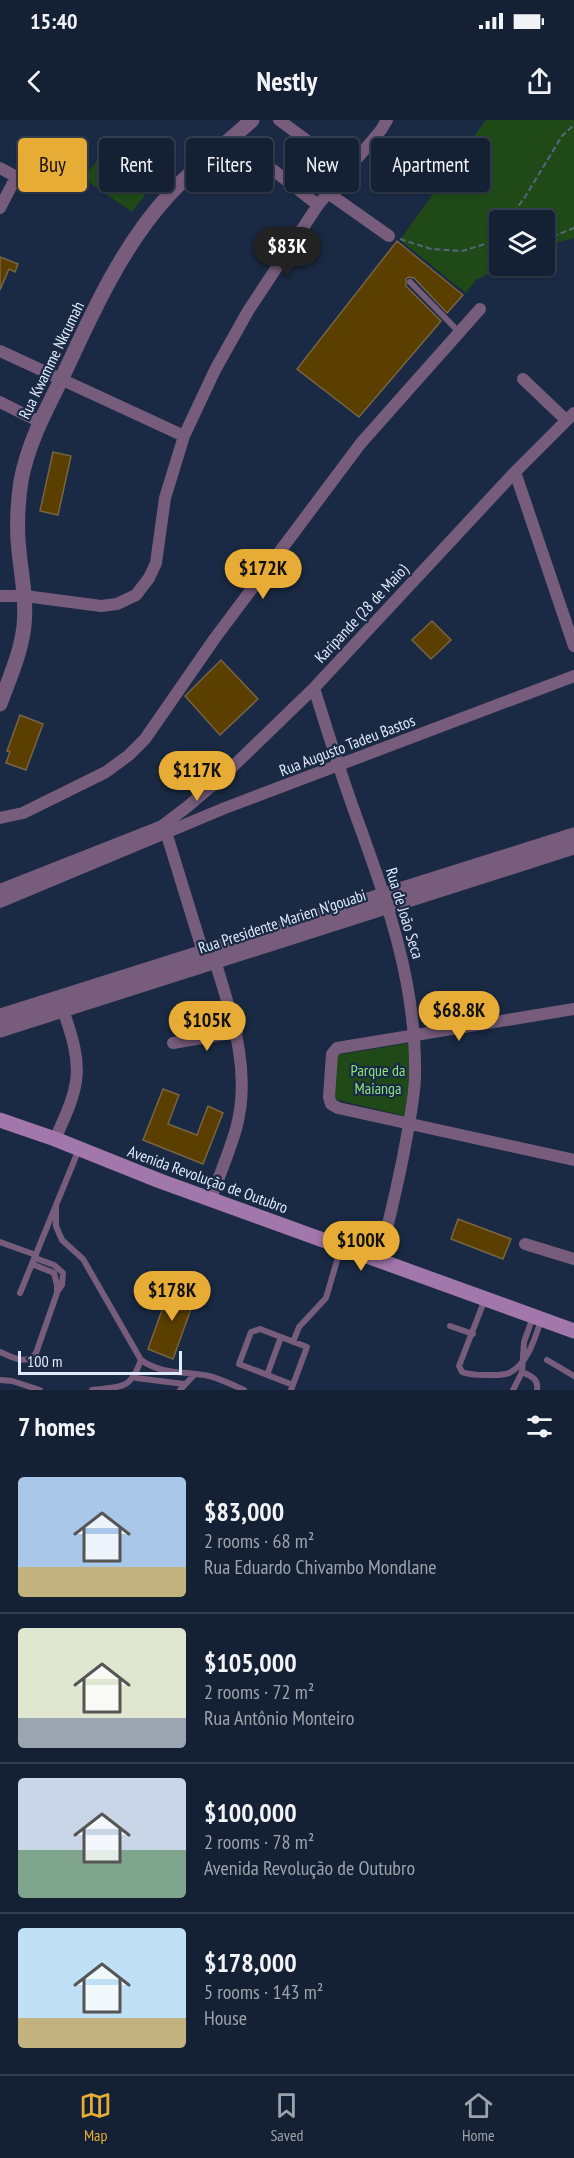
<!DOCTYPE html>
<html lang="en">
<head>
<meta charset="utf-8">
<style>
	body { margin:0; font-family:"PT Sans Narrow",sans-serif; background:#1d283b; color:#f1f3f6; height:100vh; display:flex; flex-direction:column; font-size:22px; white-space:nowrap }
	* { box-sizing:border-box; margin:0 }
	p { font-size:20px; color:#9da3ac }
	.icon { flex:none; width:33px; height:33px; fill:none; stroke:currentColor; stroke-width:2; stroke-linecap:round; stroke-linejoin:round }
	.map { position:relative; height:1270px; overflow:hidden }
	.sheet { display:flex; flex-direction:column; background:#142033; flex:1 }
	.sheet>* { flex:none }
	.top-card { position:absolute; left:18px; top:18px; width:538px; height:54px; display:flex; gap:12px }
	.fabs { position:absolute; left:489px; top:90px; display:grid; gap:12px }
	.fabs a { display:grid; place-items:center; width:66px; height:66px; border-radius:6px; background:#142033; box-shadow:0 2px 4px #0004,0 0 0 2px #333e4e; font-size:30px }
	.scale { position:absolute; left:18px; bottom:15px; width:164px; box-sizing:border-box; padding-left:6px; border:3px solid #dfeafc; border-top:0; font-size:16px; line-height:21px; white-space:nowrap; color:#dfeafc; -webkit-text-stroke:4px #1a2a44; paint-order:stroke }
	.price { position:absolute; translate:-50% -51px; padding:0 14px; border-radius:21px; background:#e6ac36; color:#111; font-size:20px; line-height:39px; filter:drop-shadow(0 2px 3px #0008) }
	.price::after { content:''; position:absolute; left:50%; top:36px; width:18px; height:14px; margin-left:-9px; background:inherit; clip-path:polygon(0 0,100% 0,50% 100%) }
	.price.on { background:#222; color:#fff }
	ul { padding:0; list-style:none }
	li { display:flex; align-items:center; gap:18px; height:150px; padding:0 18px }
	li+li { border-top:2px solid #333e4e }
	li span { display:grid; place-items:center; flex:none; width:168px; height:120px; border-radius:6px; color:#555 }
	li>.icon { margin-inline-start:auto }
	span .icon { width:72px; height:72px; fill:#fffc; stroke-width:1 }
	li b { font-size:26px }
	h2 { display:flex; justify-content:space-between; align-items:center; height:72px; padding:0 18px; font-size:26px }
	.chip { padding:0 21px; border-radius:6px; background:#142033; box-shadow:0 2px 4px #0004,0 0 0 2px #333e4e; font-size:21px; line-height:54px }
	.chip.on { background:#e6ac36; color:#111 }
	.status { display:flex; justify-content:space-between; align-items:center; height:42px; padding:0 30px; background:#142033; direction:ltr }
	.status svg { height:16px; fill:currentColor }
	header { display:flex; justify-content:space-between; align-items:center; height:78px; padding:0 18px; background:#142033; font-size:27px; font-weight:800 }
	.tab-bar { display:flex; justify-content:space-around; align-items:center; height:84px; border-top:2px solid #333e4e; background:#142033; font-size:16px; color:#9da3ac }
	.tab-bar a { display:grid; justify-items:center; gap:3px }
	.tab-bar .on { color:#e6ac36 }
	.map>svg:first-child { display:block }
	.green { fill:#204918 }
	.building { fill:#5b3f00; stroke:#776443; stroke-width:1.5 }
	.lines { fill:none; stroke-linecap:round; stroke-linejoin:round }
	.path { stroke:#57667d; stroke-width:2; stroke-dasharray:6 3; stroke-linecap:butt }
	.service { stroke:#775c7c; stroke-width:6 }
	.minor { stroke:#775c7c; stroke-width:12 }
	.tertiary { stroke:#775c7c; stroke-width:15 }
	.secondary { stroke:#a277ab; stroke-width:15 }
	.labels { text-anchor:middle; dominant-baseline:central; stroke-width:4.5; stroke-linejoin:round; paint-order:stroke }
	.street-label { font-size:16px; fill:#dfeafc; stroke:#1a2a44 }
	.park-label { font-size:16px; fill:#8be47b; stroke:#1a2a44 }
</style>
</head>
<body>
<div class="status"><b>15:40</b><svg viewBox="0 0 49 12"><path d="M0 12V9h3v3zM5 12V6h3v6zM10 12V3h3v9zM15 12V0h3v12zM26 1h20v11H26zM47 4h2v5h-2z"/></svg></div>
<header><svg class="icon" aria-label="back" viewBox="0 0 24 24"><path d="M15 5l-7 7 7 7"/></svg>Nestly<svg class="icon" aria-label="share" viewBox="0 0 24 24"><path d="M12 15V3M7 8l5-5 5 5M5 13v7h14v-7"/></svg></header>
<div class="map">
<svg width="574" height="1270" viewBox="0 0 574 1270">
	<rect width="100%" height="100%" fill="#1a2a44"/>
	<!-- green -->
	<path class="green" d="M486,0H574V118L545,126L544,100H500V146H504L476,160L466,173L400,120Z
		M110,25L159,57L132,92L83,58Z
		M410,923L409,960L405,996L334,979L337,935Z"/>
	<!-- building -->
	<path class="building" d="M397,121L463,175L447,193L414,158L409,157L406,159V166L441,201L359,297L297,249Z
		M0,137L18,144L15,152L9,149L0,170Z
		M53,332L71,336L58,395L40,391Z
		M432,501L451,520L431,539L412,520Z
		M221,540L258,579L220,615L185,576Z
		M20,595L43,604L26,650L6,643L10,632L7,631Z
		M163,969L179,975L168,1004L197,1015L208,986L223,993L203,1044L143,1020Z
		M458,1099L511,1119L503,1139L451,1119Z
		M171,1165L196,1175L173,1239L148,1229Z"/>
	<g class="lines">
		<!-- path -->
		<path class="path" d="M508,100L525,77L562,16L574,5
			M400,119L431,129L462,131L492,122L500,112
			M544,120L574,108
			M487,144L500,139"/>
		<!-- service -->
		<path class="service" d="M410,162L459,212
			M56,1086V1106L62,1120L83,1139L141,1240C162,1255 185,1251 209,1256C221,1259 233,1265 244,1270
			M0,1122L36,1135
			M35,1138L54,1145L63,1153L62,1165L57,1172
			M20,1173L79,1029
			M485,1179L459,1246L462,1252C470,1255 477,1255 485,1255C493,1255 503,1256 509,1253C528,1244 535,1218 541,1200
			M450,1206L473,1214
			M293,1222L299,1207L326,1178L341,1127
			M0,1232C13,1237 26,1246 36,1233L57,1173V1165L54,1153L32,1144
			M547,1240L574,1256
			M522,1252C531,1256 539,1259 537,1270
			M267,1255L281,1217
			M136,1258L184,1264
			M0,1260L12,1261L40,1270
			M92,1270C123,1266 130,1270 141,1240
			M180,1270L194,1255
			M291,1270L307,1227L260,1209L251,1212L239,1244L293,1265
			M513,1270L522,1252L524,1222L533,1197"/>
		<!-- minor -->
		<path class="minor" d="M279,0L347,50
			M232,18L318,85
			M0,48L13,55L15,59L0,88
			M328,73L389,116
			M0,231L184,316
			M523,259L566,300
			M0,282L40,302
			M515,352L574,526
			M0,476H25L101,486L117,484L136,475L149,458L156,443L165,378L184,316L215,250L248,191L318,85L381,10L387,0
			M314,568C327,610 340,652 355,693C387,782 417,862 415,958C414,979 410,1000 406,1021C399,1061 389,1101 379,1141
			M0,698L23,693L106,652L129,635L145,619L215,518L361,323L480,189
			M166,712L203,832
			M0,770L162,706L187,687L220,659L314,568L515,352L574,293
			M0,782L225,688L574,556
			M574,889L337,928L332,934L329,977L331,984L338,988L574,1040
			M173,923L237,912
			M55,1019C81,963 84,949 63,890
			M211,1079C219,1056 229,1033 236,1009C252,952 232,896 215,841
			M525,1124L574,1139"/>
		<!-- tertiary -->
		<path class="tertiary" d="M0,584C9,559 21,533 24,506C27,477 20,449 18,420C17,401 18,380 21,361C28,323 46,290 63,256C91,195 122,126 168,76C193,48 224,26 252,0
			M0,896L574,715
			M0,910L574,727"/>
		<!-- secondary -->
		<path class="secondary" d="M0,1000L55,1019L160,1061L574,1211"/>
	</g>
	<g class="labels">
		<!-- street labels -->
		<g class="street-label">
			<text transform="translate(51 240) rotate(-64)">Rua Kwamme Nkrumah</text>
			<text transform="translate(361 493) rotate(-47)">Karipande (28 de Maio)</text>
			<text transform="translate(347 625) rotate(-21)">Rua Augusto Tadeu Bastos</text>
			<text transform="translate(405 793) rotate(73)">Rua de João Seca</text>
			<text transform="translate(282 801) rotate(-18)">Rua Presidente Marien N'gouabi</text>
			<text transform="translate(208 1059) rotate(20)">Avenida Revolução de Outubro</text>
		</g>
		<!-- park labels -->
		<g class="park-label">
			<text x="378" y="950">Parque da<tspan x="378" dy="18">Maianga</tspan></text>
		</g>
	</g>
</svg>
<div class="fabs">
<a><svg class="icon" aria-label="layers" viewBox="0 0 24 24"><path d="M12 4l9 5-9 5-9-5zM3 14l9 5 9-5"/></svg></a>
</div>
<div class="scale">100 m</div>
<b class="price on" style="left:287px;top:158px">$83K</b>
<b class="price" style="left:263px;top:480px">$172K</b>
<b class="price" style="left:197px;top:682px">$117K</b>
<b class="price" style="left:459px;top:922px">$68.8K</b>
<b class="price" style="left:207px;top:932px">$105K</b>
<b class="price" style="left:361px;top:1152px">$100K</b>
<b class="price" style="left:172px;top:1202px">$178K</b>
<div class="top-card">
<a class="chip on">Buy</a>
<a class="chip">Rent</a>
<a class="chip">Filters</a>
<a class="chip">New</a>
<a class="chip">Apartment</a>
</div>
</div>
<section class="sheet">
<h2>7 homes<svg class="icon" aria-label="filters" viewBox="0 0 24 24"><path d="M4 7h16M4 17h16"/><circle cx="9" cy="7" r="2"/><circle cx="15" cy="17" r="2"/></svg></h2>
<ul>
<li><span style="background:linear-gradient(#a9c7e8 75%,#c2b280 0)"><svg class="icon" aria-label="home" viewBox="0 0 24 24"><path d="M3 11l9-7 9 7M6 9v11h12V9"/></svg></span><div><b>$83,000</b><p>2 rooms · 68 m²</p><p>Rua Eduardo Chivambo Mondlane</p></div></li>
<li><span style="background:linear-gradient(#dfe7d0 75%,#9aa5b1 0)"><svg class="icon" aria-label="home" viewBox="0 0 24 24"><path d="M3 11l9-7 9 7M6 9v11h12V9"/></svg></span><div><b>$105,000</b><p>2 rooms · 72 m²</p><p>Rua Antônio Monteiro</p></div></li>
<li><span style="background:linear-gradient(#c9d6e8 60%,#7fa58c 0)"><svg class="icon" aria-label="home" viewBox="0 0 24 24"><path d="M3 11l9-7 9 7M6 9v11h12V9"/></svg></span><div><b>$100,000</b><p>2 rooms · 78 m²</p><p>Avenida Revolução de Outubro</p></div></li>
<li><span style="background:linear-gradient(#bfe0f5 75%,#c2b280 0)"><svg class="icon" aria-label="home" viewBox="0 0 24 24"><path d="M3 11l9-7 9 7M6 9v11h12V9"/></svg></span><div><b>$178,000</b><p>5 rooms · 143 m²</p><p>House</p></div></li>
</ul>
</section>
<nav class="tab-bar">
<a class="on"><svg class="icon" aria-label="map" viewBox="0 0 24 24"><path d="M3 6l6-2 6 2 6-2v14l-6 2-6-2-6 2zM9 4v14M15 6v14"/></svg>Map</a>
<a><svg class="icon" aria-label="saved" viewBox="0 0 24 24"><path d="M7 4h10v16l-5-4-5 4z"/></svg>Saved</a>
<a><svg class="icon" aria-label="home" viewBox="0 0 24 24"><path d="M3 11l9-7 9 7M6 9v11h12V9"/></svg>Home</a>
</nav>
</body>
</html>
